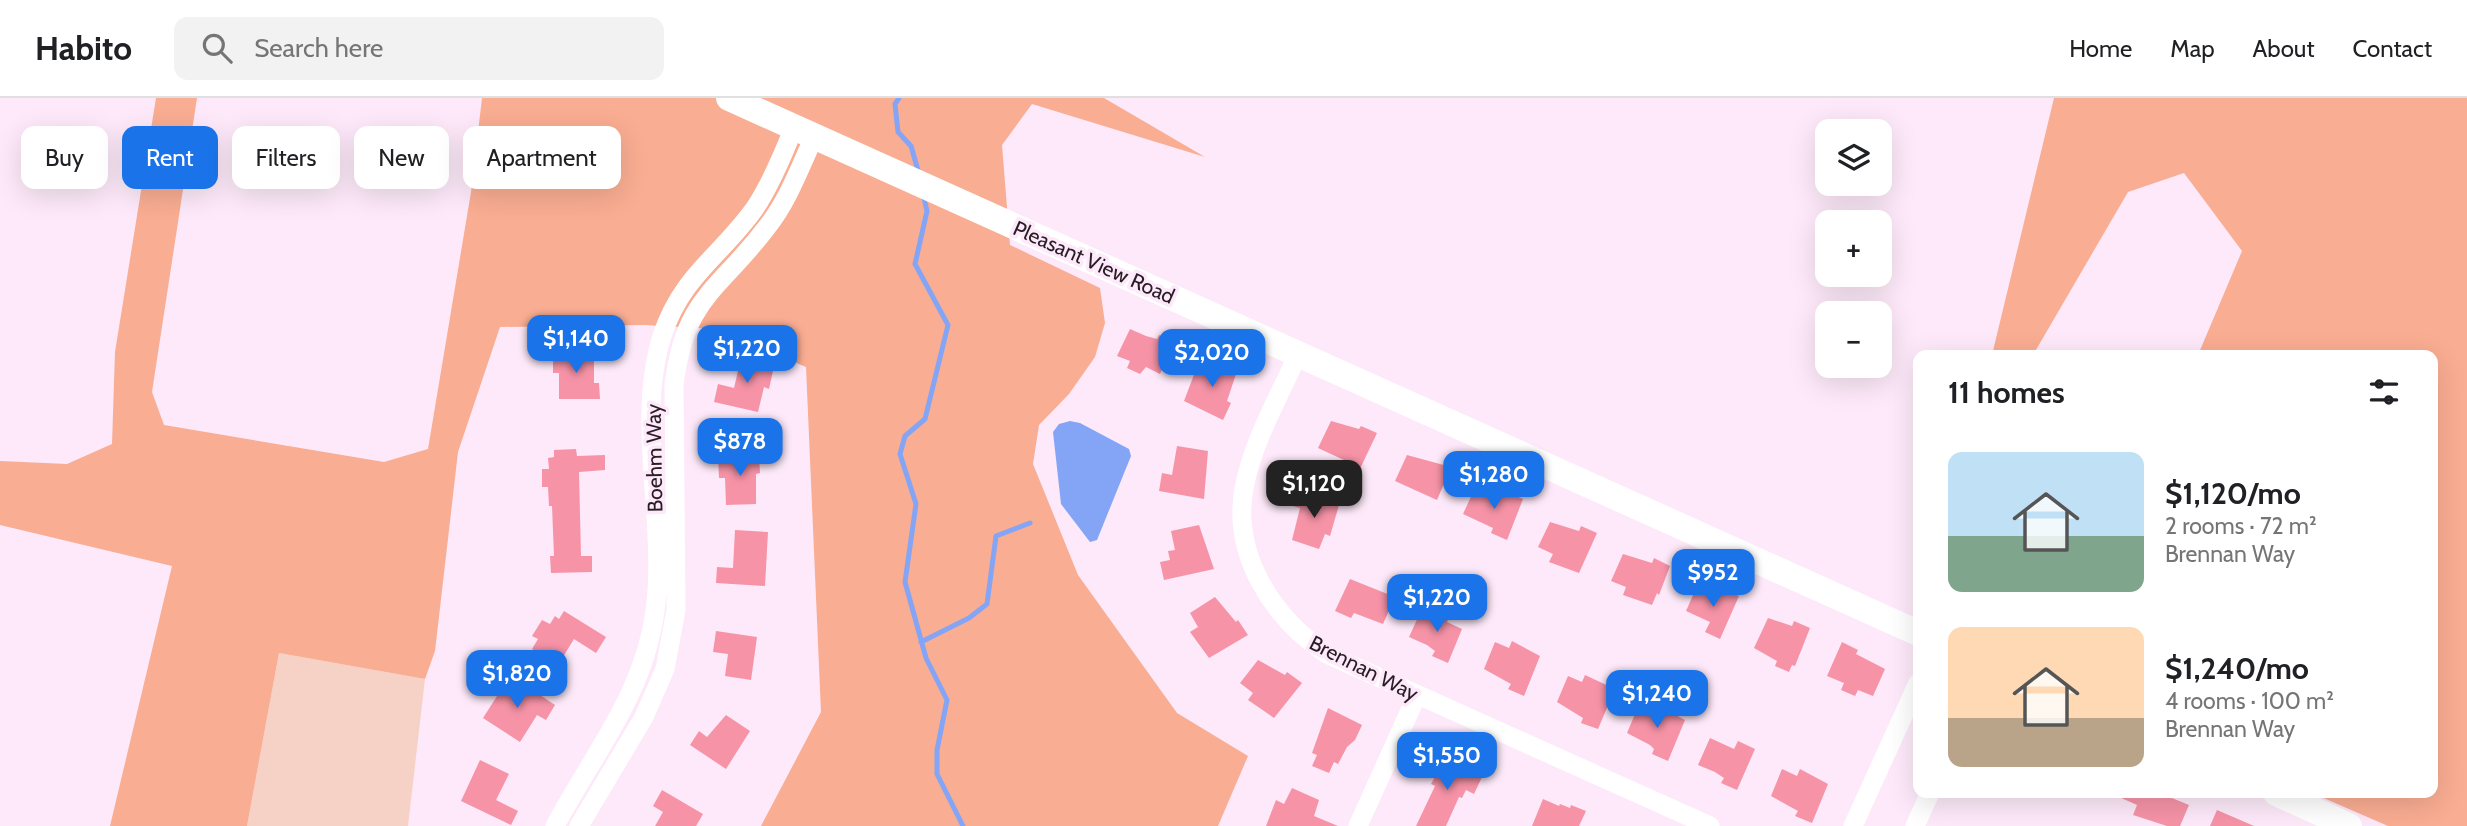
<!DOCTYPE html>
<html lang="en">
<head>
<meta charset="utf-8">
<style>
	body { margin:0; font-family:Cabin,sans-serif; background:#f2f2f2; color:#202124; height:100vh; display:flex; flex-direction:column; font-size:26px; white-space:nowrap }
	* { box-sizing:border-box; margin:0 }
	p { font-size:23px; color:#757577 }
	.icon { flex:none; width:38px; height:38px; fill:none; stroke:currentColor; stroke-width:2; stroke-linecap:round; stroke-linejoin:round }
	.map { position:relative; flex:1; overflow:hidden }
	.panel { position:absolute; left:1913px; top:252px; width:525px; height:448px; display:flex; flex-direction:column; background:#fff; border-radius:14px; box-shadow:0 7px 28px #0002 }
	.panel>* { flex:none }
	.guide { position:absolute; left:21px; top:28px; width:665px; height:63px; display:flex; gap:14px }
	.tools { position:absolute; left:1815px; top:21px; display:grid; gap:14px }
	.tools a { display:grid; place-items:center; width:77px; height:77px; border-radius:14px; background:#fff; box-shadow:0 7px 28px #0002; font-size:35px }
	.price { position:absolute; translate:-50% -60px; padding:0 16px; border-radius:14px; background:#1a73e8; color:#fff; font-size:23px; line-height:46px; filter:drop-shadow(0 2px 4px #0008) }
	.price::after { content:''; position:absolute; left:50%; top:42px; width:21px; height:16px; margin-left:-10px; background:inherit; clip-path:polygon(0 0,100% 0,50% 100%) }
	.price.selected { background:#222; color:#fff }
	ul { padding:0; list-style:none }
	li { display:flex; align-items:center; gap:21px; height:175px; padding:0 35px }
	li span { display:grid; place-items:center; flex:none; width:196px; height:140px; border-radius:14px; color:#555 }
	li>.icon { margin-inline-start:auto }
	span .icon { width:84px; height:84px; fill:#fffc; stroke-width:1 }
	li b { font-size:30px }
	h2 { display:flex; justify-content:space-between; align-items:center; height:84px; padding:0 35px; font-size:30px }
	.chip { padding:0 24px; border-radius:14px; background:#fff; box-shadow:0 7px 28px #0002; font-size:24px; line-height:63px }
	.chip.selected { background:#1a73e8; color:#fff }
	header { display:flex; align-items:center; gap:42px; box-sizing:border-box; height:98px; padding:0 35px; background:#fff; border-bottom:2px solid #e0e0e0 }
	header strong { font-size:33px }
	nav { display:flex; gap:38px; margin-inline-start:auto; font-size:24px }
	.search { width:490px; height:63px; background:#f2f2f2; display:flex; align-items:center; gap:18px; box-sizing:border-box; padding:0 24px; border-radius:14px; color:#757577; font-size:26px }
	.map>svg:first-child { display:block }
	.green { fill:#f6d2c6 }
	.forest { fill:#f9ad92 }
	.water { fill:#84a5f5 }
	.lines { fill:none; stroke-linecap:round; stroke-linejoin:round }
	.stream { stroke:#84a5f5; stroke-width:5 }
	.building { fill:#f693a7 }
	.street { stroke:#fff; stroke-width:19 }
	.secondary { stroke:#fff; stroke-width:26 }
	.labels { text-anchor:middle; dominant-baseline:central; stroke-width:7; stroke-linejoin:round; paint-order:stroke }
	.street-label { font-size:21px; fill:#281c25; stroke:#fde9f9 }
</style>
</head>
<body>
<header>
<strong>Habito</strong>
<div class="search"><svg class="icon" aria-label="search" viewBox="0 0 24 24"><circle cx="10" cy="10" r="6"/><path d="M15 15l6 6"/></svg>Search here</div>
<nav><a>Home</a><a>Map</a><a>About</a><a>Contact</a></nav>
</header>
<div class="map">
<svg width="2467" height="728" viewBox="0 0 2467 728">
	<rect width="100%" height="100%" fill="#fde9f9"/>
	<!-- green -->
	<path class="green" d="M279,555L425,581L408,728H247Z"/>
	<!-- forest -->
	<path class="forest" d="M156,0H197L152,294L164,327L384,364L428,351L471,94L482,0H1104L1205,59L1032,6L1002,47L1010,147L1100,190L1105,225L1095,259L1069,296L1039,327L1033,366L1078,477L1177,615L1248,658L1218,728H761L821,614L806,269L715,231L645,227L500,229L458,354L435,553L425,581L279,555L247,728H110L172,468L0,427V363L67,366L112,346L115,254Z
		M2054,0H2467V728H2388L2312,695H2432V257H2198L2242,153L2184,75L2128,94L2033,257H1992Z"/>
	<!-- water -->
	<path class="water" d="M1070,323L1080,325L1129,351L1131,358L1097,442L1090,444L1061,406L1053,334L1059,326Z"/>
	<g class="lines">
		<!-- stream -->
		<path class="stream" d="M899,0L895,6L898,34L911,48L919,76
			M923,96L927,113L915,166L948,227L925,321L905,338L900,356L916,406L905,484L926,560L947,602L937,652V676L963,728
			M921,544L969,520L987,506L996,438L1030,425"/>
	</g>
	<!-- building -->
	<path class="building" d="M1130,231L1146,238L1157,241L1159,237L1174,244L1160,276L1146,269L1140,276L1127,270L1130,263L1117,258Z
		M559,251H586V258H594V285H599L600,301H559V275H553V259H559Z
		M742,256L768,262L766,271L773,273L769,291L764,289L758,314L714,304L718,286L734,290Z
		M1211,261L1237,273L1227,303L1231,305L1223,322L1184,303L1195,274L1203,277Z
		M1331,323L1359,331L1361,328L1377,335L1358,375L1344,368L1346,363L1318,350Z
		M1177,348L1208,353L1204,401L1159,393L1162,375L1172,377Z
		M576,351L577,358L605,357V372L579,374L581,458H592V474L551,475L550,458H554L552,408H549L548,389H542V371H549L548,360L554,359V352Z
		M759,357L760,375L756,376V406L726,407L725,380H719L718,358Z
		M1407,357L1451,369L1437,402L1395,383Z
		M1475,390L1505,398L1507,394L1523,401L1507,442L1491,435L1493,430L1463,416Z
		M1299,393L1339,407L1330,438L1325,436L1319,451L1292,442L1300,410L1293,408Z
		M1550,424L1579,433L1581,428L1597,435L1579,475L1549,464L1553,456L1538,449Z
		M1199,427L1214,471L1164,482L1160,464L1170,462L1168,453L1175,452L1171,433Z
		M735,432L768,434L765,488L716,485L717,469L733,470Z
		M1623,456L1652,465L1654,460L1670,468L1659,497L1657,495L1652,507L1623,497L1626,489L1611,483Z
		M1350,481L1395,499L1383,526L1354,515L1351,520L1335,513Z
		M1697,488L1713,495L1714,491L1723,495L1725,492L1739,498L1720,541L1705,534L1710,524L1686,513Z
		M1215,499L1236,524L1238,522L1248,537L1209,560L1190,534L1198,529L1190,515Z
		M1435,512L1449,518L1447,524L1462,531L1448,565L1432,558L1435,553L1427,547L1409,539L1421,513L1433,518Z
		M564,513L606,539L596,555L574,541L558,567L532,551L538,541L532,538L542,522L550,526L555,518L559,521Z
		M1768,520L1792,528L1794,523L1810,530L1795,568L1792,567L1789,574L1775,568L1777,563L1754,550Z
		M716,533L757,539L751,582L725,578L728,556L713,554Z
		M1512,543L1540,558L1524,598L1508,591L1511,586L1484,571L1495,544L1509,550Z
		M1842,544L1858,552L1856,556L1885,571L1873,598L1858,592L1855,598L1841,592L1844,585L1827,578Z
		M1258,562L1285,577L1287,574L1302,585L1274,620L1248,602L1253,595L1240,585Z
		M1585,577L1615,591L1598,631L1581,625L1583,620L1557,604L1568,578L1582,584Z
		M519,583L555,607L546,622L537,617L520,644L483,620L506,584L514,590Z
		M1657,607L1685,622L1668,663L1652,656L1654,651L1650,647L1627,635L1638,609L1654,615Z
		M1328,610L1362,627L1355,642L1347,649L1338,666L1334,664L1329,675L1312,668L1317,657L1312,655Z
		M726,617L750,633L726,671L690,647L699,633L707,639Z
		M1710,640L1734,651L1738,643L1755,651L1737,692L1721,685L1724,680L1715,674L1698,667Z
		M1437,659L1482,679L1474,696L1466,692L1462,700L1459,699L1446,728H1416L1435,688L1431,686L1436,677L1430,674Z
		M480,662L509,676L496,702L518,713L511,727L461,703Z
		M1782,671L1797,678L1800,671L1828,686L1812,725L1795,718L1798,713L1771,698Z
		M1292,690L1319,702L1314,718L1338,728H1266L1276,702L1284,706Z
		M662,692L703,716L696,728H655L663,714L653,708Z
		M2110,695H2174L2172,700L2189,707L2180,728H2167L2133,717L2137,707Z
		M1543,701L1559,708L1560,706L1570,710L1571,707L1586,713L1579,728H1532Z
		M2217,712L2254,728H2210Z"/>
	<g class="lines">
		<!-- street -->
		<path class="street" d="M1298,256C1279,299 1253,343 1244,390C1232,458 1273,520 1327,556L1710,728
			M555,728C593,656 644,597 655,513C667,425 635,324 662,238C682,177 721,158 755,110C771,86 783,57 794,29
			M579,728L644,619L665,571L676,512L674,287C685,198 719,193 767,129C788,103 800,69 814,39
			M1358,728L1417,597
			M1853,728L1918,585
			M1915,728L1930,695"/>
		<!-- secondary -->
		<path class="secondary" d="M729,0L1918,535
			M2276,695L2349,728"/>
	</g>
	<g class="labels">
		<!-- street labels -->
		<g class="street-label">
			<text transform="translate(1094 164) rotate(24)">Pleasant View Road</text>
			<text transform="translate(654 360) rotate(-91)">Boehm Way</text>
			<text transform="translate(1364 570) rotate(27)">Brennan Way</text>
		</g>
	</g>
</svg>
<div class="tools">
<a><svg class="icon" aria-label="layers" viewBox="0 0 24 24"><path d="M12 4l9 5-9 5-9-5zM3 14l9 5 9-5"/></svg></a>
<a>+</a>
<a>−</a>
</div>
<b class="price" style="left:576px;top:277px">$1,140</b>
<b class="price" style="left:747px;top:287px">$1,220</b>
<b class="price" style="left:1212px;top:291px">$2,020</b>
<b class="price" style="left:740px;top:380px">$878</b>
<b class="price" style="left:1494px;top:413px">$1,280</b>
<b class="price selected" style="left:1314px;top:422px">$1,120</b>
<b class="price" style="left:1713px;top:511px">$952</b>
<b class="price" style="left:1437px;top:536px">$1,220</b>
<b class="price" style="left:517px;top:612px">$1,820</b>
<b class="price" style="left:1657px;top:632px">$1,240</b>
<b class="price" style="left:1447px;top:694px">$1,550</b>
<div class="guide">
<a class="chip">Buy</a>
<a class="chip selected">Rent</a>
<a class="chip">Filters</a>
<a class="chip">New</a>
<a class="chip">Apartment</a>
</div>
<section class="panel">
<h2>11 homes<svg class="icon" aria-label="filters" viewBox="0 0 24 24"><path d="M4 7h16M4 17h16"/><circle cx="9" cy="7" r="2"/><circle cx="15" cy="17" r="2"/></svg></h2>
<ul>
<li><span style="background:linear-gradient(#bfe0f5 60%,#7fa58c 0)"><svg class="icon" aria-label="home" viewBox="0 0 24 24"><path d="M3 11l9-7 9 7M6 9v11h12V9"/></svg></span><div><b>$1,120/mo</b><p>2 rooms · 72 m²</p><p>Brennan Way</p></div></li>
<li><span style="background:linear-gradient(#ffd9b3 65%,#b9a48a 0)"><svg class="icon" aria-label="home" viewBox="0 0 24 24"><path d="M3 11l9-7 9 7M6 9v11h12V9"/></svg></span><div><b>$1,240/mo</b><p>4 rooms · 100 m²</p><p>Brennan Way</p></div></li>
</ul>
</section>
</div>
</body>
</html>
